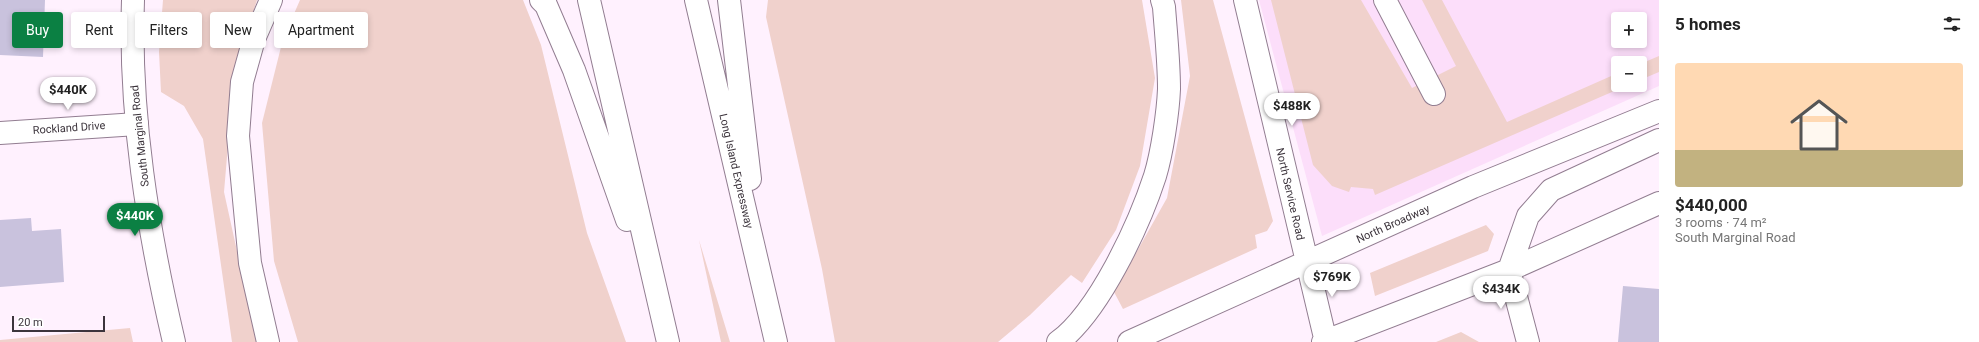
<!DOCTYPE html>
<html lang="en">
<head>
<meta charset="utf-8">
<style>
	body { margin:0; font-family:Roboto,sans-serif; background:#f6f6f6; color:#222; height:100vh; display:flex; flex-direction:column; font-size:15px; white-space:nowrap }
	* { box-sizing:border-box; margin:0 }
	p { font-size:13px; color:#767676 }
	.icon { flex:none; width:22px; height:22px; fill:none; stroke:currentColor; stroke-width:2; stroke-linecap:round; stroke-linejoin:round }
	.map { position:relative; flex:1; overflow:hidden }
	.sheet { display:flex; flex-direction:column; background:#fff; width:320px }
	.sheet>* { flex:none }
	.hud { position:absolute; left:12px; top:12px; width:380px; height:36px; display:flex; gap:8px }
	.buttons { position:absolute; left:1611px; top:12px; display:grid; gap:8px }
	.buttons a { display:grid; place-items:center; width:36px; height:36px; border-radius:4px; background:#fff; box-shadow:0 2px 6px #0003; font-size:20px }
	.scale { position:absolute; left:12px; bottom:10px; width:93px; box-sizing:border-box; padding-left:4px; border:2px solid #3c343c; border-top:0; font-size:11px; line-height:14px; white-space:nowrap; color:#3c343c; -webkit-text-stroke:3px #fff; paint-order:stroke }
	.price { position:absolute; translate:-50% -34px; padding:0 9px; border-radius:14px; background:#fff; color:#222; font-size:13px; line-height:26px; filter:drop-shadow(0 1px 2px #0008) }
	.price::after { content:''; position:absolute; left:50%; top:24px; width:12px; height:9px; margin-left:-6px; background:inherit; clip-path:polygon(0 0,100% 0,50% 100%) }
	.price.selected { background:#0b8043; color:#fff }
	ul { padding:0; list-style:none }
	li { display:grid; align-content:center; gap:8px; height:212px; padding:0 16px }
	li span { display:grid; place-items:center; height:124px; border-radius:4px; color:#555 }
	li>.icon { margin-inline-start:auto }
	span .icon { width:72px; height:72px; fill:#fffc; stroke-width:1 }
	li b { font-size:17px }
	h2 { display:flex; justify-content:space-between; align-items:center; height:48px; padding:0 16px; font-size:17px }
	.pill { padding:0 14px; border-radius:4px; background:#fff; box-shadow:0 2px 6px #0003; font-size:14px; line-height:36px }
	.pill.selected { background:#0b8043; color:#fff }
	main { display:flex; flex:1; min-height:0 }
	.map>svg:first-child { display:block }
	.built { fill:#fcdefa; fill-rule:evenodd }
	.green { fill:#f0d1cc }
	.building { fill:#c9c2dd }
	.lines { fill:none; stroke-linecap:round; stroke-linejoin:round }
	.minor-casing { stroke:#927d91; stroke-width:24 }
	.major-casing { stroke:#927d91; stroke-width:24 }
	.highway-casing { stroke:#927d91; stroke-width:24 }
	.minor { stroke:#fff; stroke-width:22 }
	.major { stroke:#fff; stroke-width:22 }
	.highway { stroke:#fff; stroke-width:22 }
	.labels { text-anchor:middle; dominant-baseline:central; stroke-width:3; stroke-linejoin:round; paint-order:stroke }
	.street-label { font-size:11px; fill:#3c343c; stroke:#fff }
</style>
</head>
<body>
<main>
<div class="map">
<svg width="1659" height="342" viewBox="0 0 1659 342">
	<rect width="100%" height="100%" fill="#fff1fe"/>
	<!-- built -->
	<path class="built" d="M1259,0H1659V86L1322,236ZM1618,19H1640V41H1618ZM1618,63H1640V85H1618Z"/>
	<!-- green -->
	<path class="green" d="M163,0H257L234,75L224,192L257,342H232L203,139L184,106L161,92L159,52Z
		M300,0H523L541,45L587,233L626,342H298L274,261L262,123L283,39Z
		M768,0H1142L1155,78L1140,166L1116,230L1082,283L1071,275L1030,315L998,342H835L822,269L766,17Z
		M1181,0H1213L1273,221L1267,231L1255,235L1257,248L1123,309L1114,292L1167,198L1190,76Z
		M1271,0H1361L1412,88L1456,66L1422,0H1442L1507,122L1618,73V85H1628L1375,195L1373,189L1351,187L1349,192L1332,186L1313,165Z
		M1659,56V72L1640,80V64Z
		M1486,225L1494,234L1488,251L1375,296L1370,273Z
		M699,240L730,342H721Z
		M130,328L133,342H0V340Z
		M1461,332L1479,342H1436Z"/>
	<!-- building -->
	<path class="building" d="M0,0H45L43,57L0,55Z
		M31,218L32,231L61,229L64,282L0,287V220Z
		M1623,286L1659,289V342H1618Z"/>
	<g class="lines">
		<defs>
			<path id="minor" d="M1385,0L1434,94
				M0,133L137,124
				M1509,270L1528,342"/>
			<path id="major" d="M133,0C129,115 148,231 174,342
				M1245,0L1326,342
				M1509,270L1528,216L1551,190L1659,140
				M1129,342L1473,187L1659,111
				M1323,342L1509,270L1659,203"/>
			<path id="highway" d="M541,0L546,5L574,70L627,220
				M589,0L668,342
				M696,0L776,342
				M729,0L750,179
				M268,342L250,263L238,136L242,82L254,39L271,0
				M1058,342C1099,312 1139,225 1155,176C1162,153 1168,113 1169,89C1169,62 1166,34 1164,7L1162,0"/>
		</defs>
		<!-- minor casing -->
		<use href="#minor" class="minor-casing"/>
		<!-- major casing -->
		<use href="#major" class="major-casing"/>
		<!-- highway casing -->
		<use href="#highway" class="highway-casing"/>
		<!-- minor -->
		<use href="#minor" class="minor"/>
		<!-- major -->
		<use href="#major" class="major"/>
		<!-- highway -->
		<use href="#highway" class="highway"/>
	</g>
	<g class="labels">
		<!-- street labels -->
		<g class="street-label">
			<text transform="translate(69 128) rotate(-4)">Rockland Drive</text>
			<text transform="translate(140 136) rotate(-96)">South Marginal Road</text>
			<text transform="translate(736 171) rotate(77)">Long Island Expressway</text>
			<text transform="translate(1290 194) rotate(77)">North Service Road</text>
			<text transform="translate(1393 224) rotate(-24)">North Broadway</text>
		</g>
	</g>
</svg>
<div class="buttons">
<a>+</a>
<a>−</a>
</div>
<div class="scale">20 m</div>
<b class="price" style="left:68px;top:111px">$440K</b>
<b class="price" style="left:1292px;top:127px">$488K</b>
<b class="price selected" style="left:135px;top:237px">$440K</b>
<b class="price" style="left:1332px;top:298px">$769K</b>
<b class="price" style="left:1501px;top:310px">$434K</b>
<div class="hud">
<a class="pill selected">Buy</a>
<a class="pill">Rent</a>
<a class="pill">Filters</a>
<a class="pill">New</a>
<a class="pill">Apartment</a>
</div>
</div>
<section class="sheet">
<h2>5 homes<svg class="icon" aria-label="filters" viewBox="0 0 24 24"><path d="M4 7h16M4 17h16"/><circle cx="9" cy="7" r="2"/><circle cx="15" cy="17" r="2"/></svg></h2>
<ul>
<li><span style="background:linear-gradient(#ffd9b3 70%,#c2b280 0)"><svg class="icon" aria-label="home" viewBox="0 0 24 24"><path d="M3 11l9-7 9 7M6 9v11h12V9"/></svg></span><div><b>$440,000</b><p>3 rooms · 74 m²</p><p>South Marginal Road</p></div></li>
</ul>
</section>
</main>
</body>
</html>
